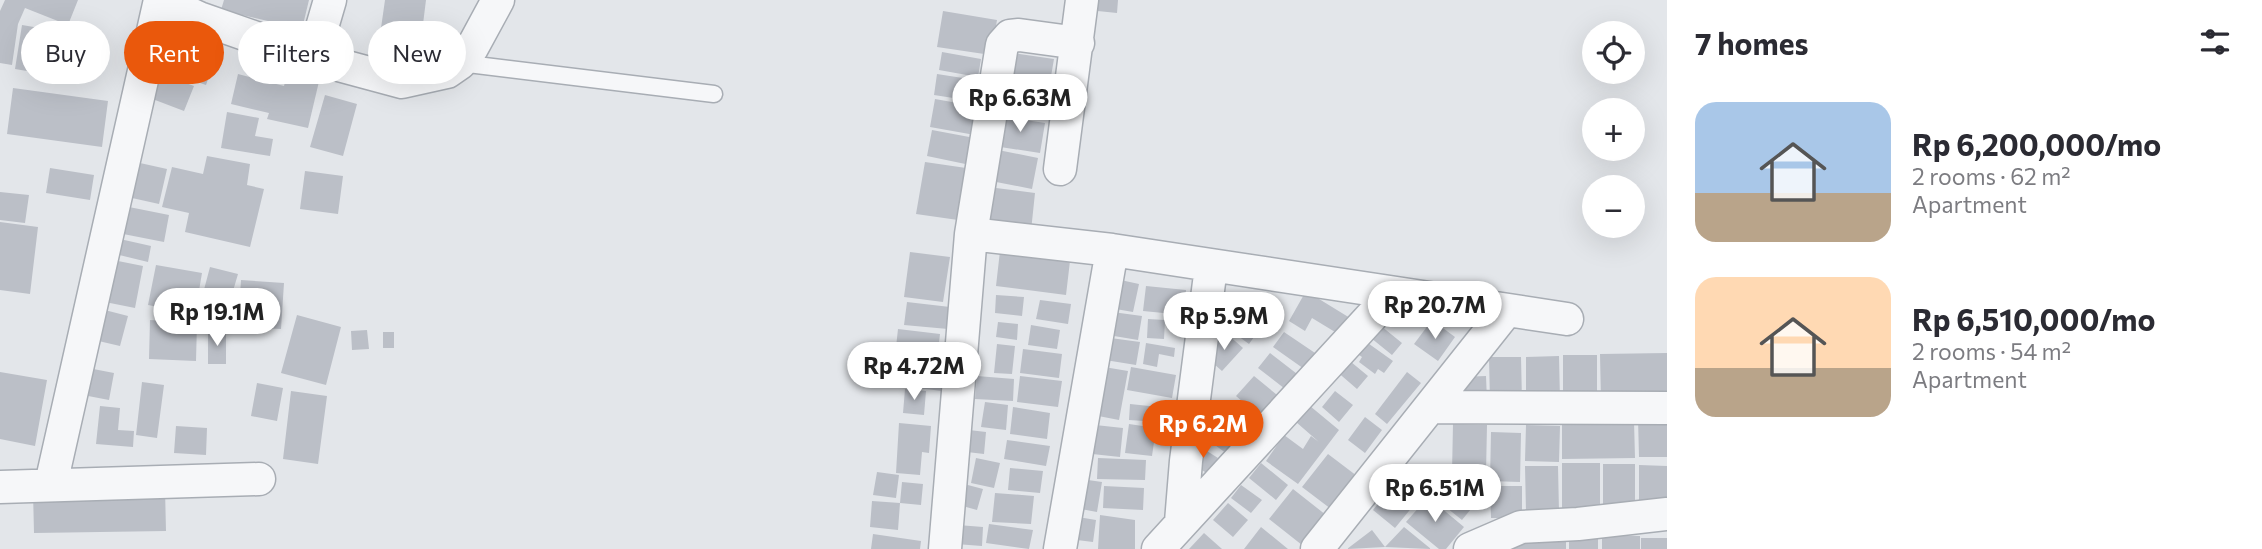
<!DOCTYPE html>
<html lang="en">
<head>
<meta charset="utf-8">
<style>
	body { margin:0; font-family:Commissioner,sans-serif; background:#f7f7f7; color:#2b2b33; height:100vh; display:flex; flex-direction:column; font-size:26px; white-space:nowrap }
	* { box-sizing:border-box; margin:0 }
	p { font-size:23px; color:#7c7c81 }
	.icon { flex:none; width:38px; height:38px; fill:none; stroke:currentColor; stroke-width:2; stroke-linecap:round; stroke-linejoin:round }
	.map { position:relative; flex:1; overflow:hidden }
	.details { display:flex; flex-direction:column; background:#fff; width:595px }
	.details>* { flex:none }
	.hud { position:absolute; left:21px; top:21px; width:665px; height:63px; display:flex; gap:14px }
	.fabs { position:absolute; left:1582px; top:21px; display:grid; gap:14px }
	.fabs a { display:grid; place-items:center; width:63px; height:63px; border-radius:50%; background:#fff; box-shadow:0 7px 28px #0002; font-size:35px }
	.price { position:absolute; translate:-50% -60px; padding:0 16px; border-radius:24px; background:#fff; color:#222; font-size:23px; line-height:46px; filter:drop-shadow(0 2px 4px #0008) }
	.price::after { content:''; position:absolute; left:50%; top:42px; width:21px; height:16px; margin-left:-10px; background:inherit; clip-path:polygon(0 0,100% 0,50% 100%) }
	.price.active { background:#ea580c; color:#fff }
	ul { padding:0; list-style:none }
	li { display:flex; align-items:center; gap:21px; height:175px; padding:0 28px }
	li span { display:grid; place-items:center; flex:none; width:196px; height:140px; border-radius:21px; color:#555 }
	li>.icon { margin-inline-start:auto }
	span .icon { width:84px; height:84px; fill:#fffc; stroke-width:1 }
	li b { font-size:30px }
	h2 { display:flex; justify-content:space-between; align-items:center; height:84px; padding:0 28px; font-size:30px }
	.pill { padding:0 24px; border-radius:32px; background:#fff; box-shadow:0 7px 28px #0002; font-size:24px; line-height:63px }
	.pill.active { background:#ea580c; color:#fff }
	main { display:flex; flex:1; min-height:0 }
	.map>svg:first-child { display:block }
	.building { fill:#bbbfc7 }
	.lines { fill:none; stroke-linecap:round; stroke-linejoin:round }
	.service-casing { stroke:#a8adb4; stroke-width:19 }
	.minor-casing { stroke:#a8adb4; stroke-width:35 }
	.service { stroke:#f6f7f9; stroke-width:16 }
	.minor { stroke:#f6f7f9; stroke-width:32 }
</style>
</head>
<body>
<main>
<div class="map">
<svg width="1667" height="549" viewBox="0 0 1667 549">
	<rect width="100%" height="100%" fill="#e3e6ea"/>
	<!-- building -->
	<path class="building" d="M5,0H78L68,25L25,8L18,24L12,65L0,63V11Z
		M224,0H309L302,29L221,10Z
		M385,0H426L421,40L380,35Z
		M1089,0H1118L1117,13L1088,10Z
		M943,11L997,20L991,55L937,47Z
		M22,25L81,35L74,79L15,69Z
		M166,31L219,48L206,85L153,67Z
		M942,52L981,59L978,77L939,70Z
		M1013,53L1054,59L1044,117L1003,111Z
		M289,66L321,73L308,128L267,119L269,113L231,104L238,74L284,86Z
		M151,70L194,86L184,111L142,95Z
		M937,74L982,81L979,102L934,95Z
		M13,88L108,101L102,147L7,134Z
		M325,95L357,104L343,156L310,147Z
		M935,99L980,107L975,135L930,127Z
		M227,112L259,118L255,136L273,139L270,156L221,148Z
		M999,116L1045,123L1040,153L994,146Z
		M932,130L980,139L975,166L927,156Z
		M993,149L1038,158L1032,189L986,180Z
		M207,156L250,164L247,185L264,189L250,247L185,232L189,213L162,207L172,167L203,174Z
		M131,161L167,169L159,204L123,196Z
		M925,162L973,169L965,221L916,214Z
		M50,168L94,175L90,200L46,193Z
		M305,171L343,176L338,214L300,209Z
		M988,187L1035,193L1031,231L983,225Z
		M0,192L29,195L25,223L0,220Z
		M119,205L169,215L164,242L113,232Z
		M0,222L38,227L30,294L0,290Z
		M111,237L151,246L148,262L107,252Z
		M1000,251L1070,261L1066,295L996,286Z
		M910,252L950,257L943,302L904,297Z
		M108,259L143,266L135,308L100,301Z
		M156,265L202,273L195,314L148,305Z
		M210,267L238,274L228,308L201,301Z
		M1116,279L1139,284L1133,312L1110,308Z
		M241,280L284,283L281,329L238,327Z
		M1146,286L1186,290L1184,315L1143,311Z
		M1306,291L1350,318L1340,335L1312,318L1305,331L1289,321Z
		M996,295L1024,297L1022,316L995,313Z
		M1040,300L1071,304L1068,324L1036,319Z
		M907,302L950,307L948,329L904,325Z
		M97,308L128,316L120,346L90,339Z
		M1105,311L1142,316L1138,340L1102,334Z
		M297,315L341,327L326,385L281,373Z
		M1237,315L1259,330L1249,344L1227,328Z
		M1148,319L1165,320L1164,339L1147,338Z
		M150,320L197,323L196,361L149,359Z
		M1432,320L1455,337L1438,361L1414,344Z
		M998,322L1018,324L1017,340L996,337Z
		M1031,325L1060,330L1057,349L1028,345Z
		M1381,326L1402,343L1392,355L1371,338Z
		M898,329L940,334L937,360L895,356Z
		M367,330L369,349L352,350L351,331Z
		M383,332H394V348H383Z
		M1284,332L1318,355L1307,371L1273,347Z
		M208,333H226V364H208Z
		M1227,334L1243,348L1222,371L1206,357Z
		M1103,337L1140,342L1136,365L1099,359Z
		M1365,341L1393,361L1384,373L1378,369L1375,374L1359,362L1362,357L1356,353Z
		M1146,343L1175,348L1174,357L1159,354L1157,367L1143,364Z
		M997,344L1015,346L1012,374L994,373Z
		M1023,349L1062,354L1059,378L1020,373Z
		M1270,353L1301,377L1289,392L1258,368Z
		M1667,353V401H1601L1600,354Z
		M1563,355H1597V401H1563Z
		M1559,356L1560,400H1526V357Z
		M1345,357L1368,376L1357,389L1335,370Z
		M1489,357H1521L1522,401L1490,402Z
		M896,359L945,366L942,391L893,385Z
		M1098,366L1128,371L1119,420L1088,414Z
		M1131,367L1176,375L1172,398L1127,390Z
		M88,368L114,373L109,400L83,395Z
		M0,372L47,380L35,446L0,439Z
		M1407,372L1421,383L1387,424L1375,414Z
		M977,376L1014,379L1013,401L975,399Z
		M1020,376L1062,381L1058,407L1017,402Z
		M1254,376L1282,399L1264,420L1236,396Z
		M1486,376L1487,401H1460V377Z
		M142,382L164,385L157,438L136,435Z
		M257,383L283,388L277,421L251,416Z
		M905,389L926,391L924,415L903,413Z
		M291,391L327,396L318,464L283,459Z
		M1335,391L1353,405L1339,422L1322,407Z
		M1206,397L1250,428L1230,456L1197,432Z
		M985,402L1008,405L1006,430L981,427Z
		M1130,404L1159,407V422L1129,420Z
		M100,406L120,408L118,430L134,431L133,447L96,444Z
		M1310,406L1339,430L1298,484L1266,461L1284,435L1303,449L1311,436L1319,442L1296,422Z
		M1013,407L1050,413L1047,439L1010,434Z
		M1365,417L1382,430L1365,453L1348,440Z
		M1638,418H1667V457H1639Z
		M1634,421L1635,458L1562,459V422Z
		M899,423L931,426L929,453L922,452L920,475L896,473Z
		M1086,424L1123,428L1120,457L1083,453Z
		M1129,424L1156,428L1152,456L1125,453Z
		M1453,424L1487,425L1486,473H1452Z
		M1526,425L1560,426L1559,462L1525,461Z
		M176,426L207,428L206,455L174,453Z
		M969,430L986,432L984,454L967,452Z
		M1491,432L1521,433L1520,482L1490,481Z
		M1007,440L1050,446L1046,466L1004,459Z
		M1199,446L1218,458L1208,474L1188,461Z
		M1328,454L1357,476L1331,509L1302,487Z
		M976,458L1000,463L994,488L971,483Z
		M1098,458L1146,460L1145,480L1097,479Z
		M1261,463L1288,485L1276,500L1249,478Z
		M1562,463H1600V511H1562Z
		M1603,464H1635V507H1603Z
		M1437,465L1479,499L1462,520L1432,496L1439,488L1427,478Z
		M1639,465L1667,466V506L1639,505Z
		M1525,466H1558L1559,512H1526Z
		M1010,468L1043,471L1040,493L1008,490Z
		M877,472L899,475L896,498L873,495Z
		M1074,478L1102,482L1097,512L1070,507Z
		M1396,481L1418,500L1395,528L1373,510Z
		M902,482L923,484L921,505L900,503Z
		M964,484L983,489L977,510L959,505Z
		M1241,485L1262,500L1251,513L1231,498Z
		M1104,486L1144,488L1143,510L1103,508Z
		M1490,486H1522V518H1491Z
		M165,489L166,531L34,533L33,491Z
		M1293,489L1326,515L1302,545L1269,519Z
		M995,493L1034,496L1031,524L992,522Z
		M1428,497L1464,527L1446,549H1439L1406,522Z
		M872,501L900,503L898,530L870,527Z
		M1228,503L1248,520L1233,537L1213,520Z
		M1100,515L1135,520V549H1098Z
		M1072,516L1096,520L1093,542L1069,539Z
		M989,524L1033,530L1029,549L986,543Z
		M958,525L983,527L982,546L956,544Z
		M1261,527L1288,549H1244Z
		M1404,527L1431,549L1385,547L1347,549L1372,530L1385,547Z
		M1204,533L1222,549H1189Z
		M873,534L921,541L920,549H871Z
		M1569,535H1598V549H1569Z
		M1602,535L1640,536V549H1602Z
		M1641,538H1667V549H1641Z
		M1566,540V549H1511V541Z"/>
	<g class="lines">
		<defs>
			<path id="service" d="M460,63L714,94"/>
			<path id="minor" d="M160,0L199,18L313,58L402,82L447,72L460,63L472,48L498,0
				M313,58L330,0
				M1060,169L1082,0
				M971,234L1112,250L1567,319
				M1430,407L1667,408
				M51,484L160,0
				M0,487L259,479
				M1181,522L1186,461L1211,267
				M945,549L971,234L1002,45L1010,36L1019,35L1078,43
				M1060,549L1112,250
				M1158,549L1393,293
				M1317,549L1507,310
				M1470,549L1521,527L1578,524L1667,514"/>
		</defs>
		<!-- service casing -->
		<use href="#service" class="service-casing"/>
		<!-- minor casing -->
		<use href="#minor" class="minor-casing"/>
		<!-- service -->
		<use href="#service" class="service"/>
		<!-- minor -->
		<use href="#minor" class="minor"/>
	</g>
</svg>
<div class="fabs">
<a><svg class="icon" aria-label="locate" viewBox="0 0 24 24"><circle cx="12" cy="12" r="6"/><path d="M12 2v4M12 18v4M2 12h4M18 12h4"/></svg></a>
<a>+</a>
<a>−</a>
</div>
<b class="price" style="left:1020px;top:134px">Rp 6.63M</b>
<b class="price" style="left:1435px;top:341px">Rp 20.7M</b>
<b class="price" style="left:217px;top:348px">Rp 19.1M</b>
<b class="price" style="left:1224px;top:352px">Rp 5.9M</b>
<b class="price" style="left:914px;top:402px">Rp 4.72M</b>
<b class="price active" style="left:1203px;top:460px">Rp 6.2M</b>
<b class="price" style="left:1435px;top:524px">Rp 6.51M</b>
<div class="hud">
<a class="pill">Buy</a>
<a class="pill active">Rent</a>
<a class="pill">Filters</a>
<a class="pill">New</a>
</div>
</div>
<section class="details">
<h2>7 homes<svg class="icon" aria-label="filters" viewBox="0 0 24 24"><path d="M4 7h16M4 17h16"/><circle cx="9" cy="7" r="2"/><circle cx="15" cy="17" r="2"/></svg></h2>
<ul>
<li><span style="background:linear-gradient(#a9c7e8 65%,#b9a48a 0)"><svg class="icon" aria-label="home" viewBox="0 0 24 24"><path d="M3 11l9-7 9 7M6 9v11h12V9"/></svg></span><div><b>Rp 6,200,000/mo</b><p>2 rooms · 62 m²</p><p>Apartment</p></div></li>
<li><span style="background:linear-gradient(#ffd9b3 65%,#b9a48a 0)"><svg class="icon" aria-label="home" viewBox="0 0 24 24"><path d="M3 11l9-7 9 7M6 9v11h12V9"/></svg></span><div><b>Rp 6,510,000/mo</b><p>2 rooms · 54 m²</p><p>Apartment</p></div></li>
</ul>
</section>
</main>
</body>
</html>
